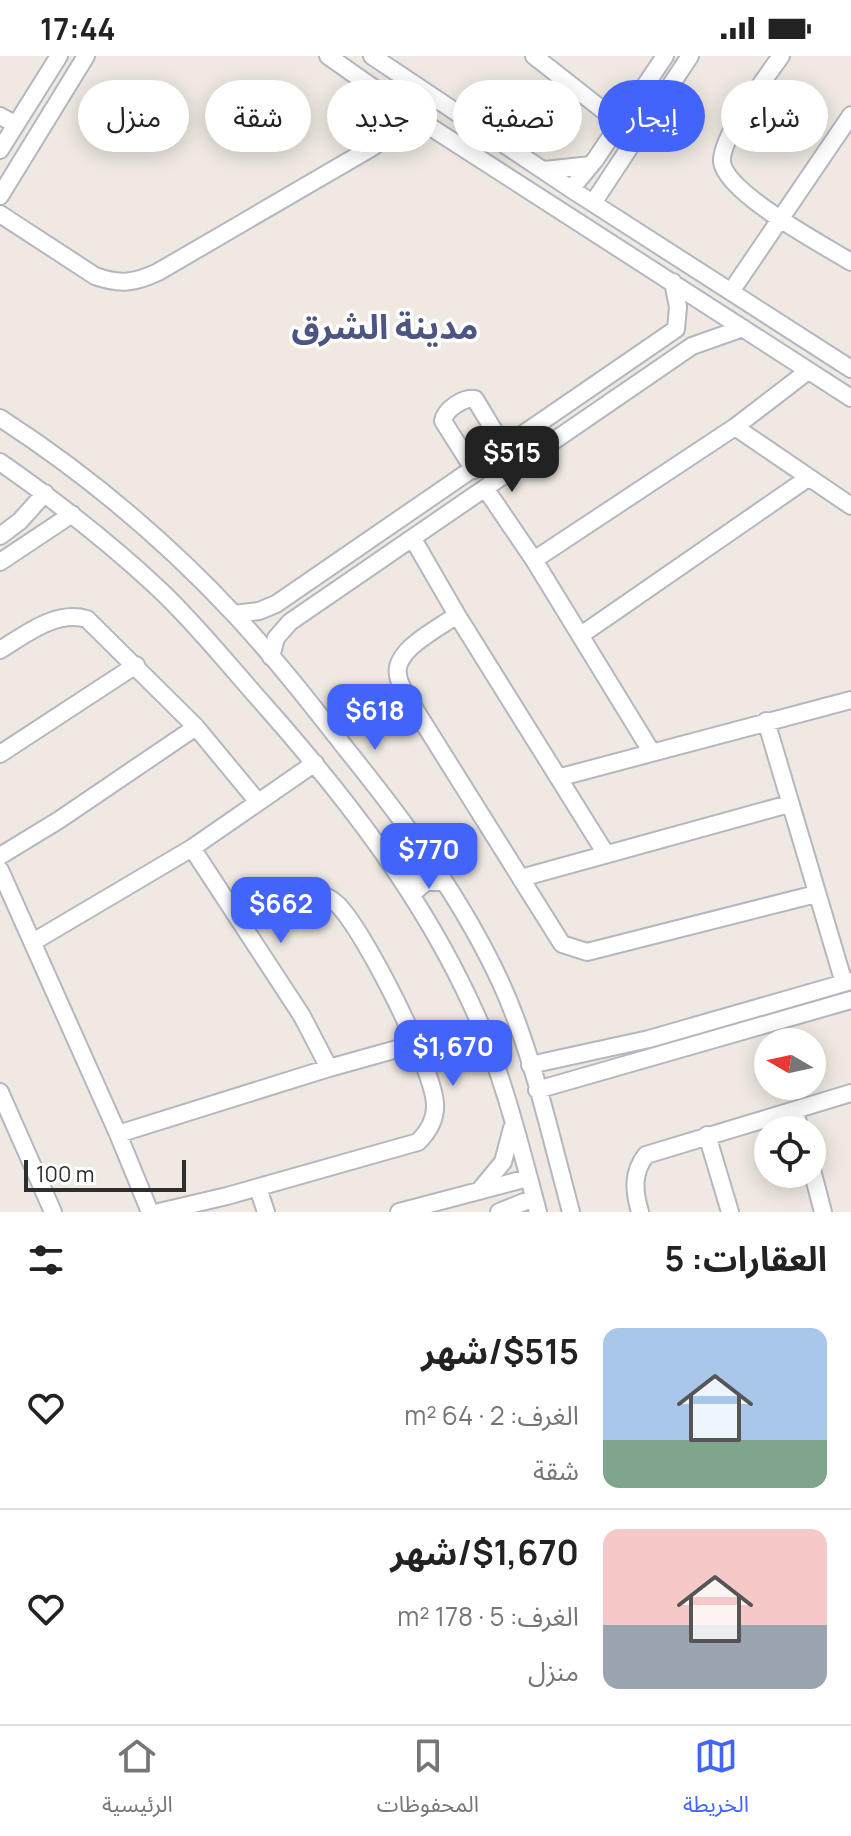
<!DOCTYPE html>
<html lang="ar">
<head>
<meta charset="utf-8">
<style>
	body { margin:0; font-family:Manrope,"Noto Sans Arabic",sans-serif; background:#f2f2f2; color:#222; direction:rtl; height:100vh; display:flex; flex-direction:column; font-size:30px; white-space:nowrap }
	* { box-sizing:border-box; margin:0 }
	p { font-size:26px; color:#767676 }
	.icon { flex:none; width:44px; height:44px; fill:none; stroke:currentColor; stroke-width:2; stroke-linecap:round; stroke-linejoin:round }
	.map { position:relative; height:1156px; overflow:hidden; direction:ltr }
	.panel { display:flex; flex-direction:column; background:#fff; flex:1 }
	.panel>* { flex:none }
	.top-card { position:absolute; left:24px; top:24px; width:804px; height:72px; direction:rtl; display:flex; gap:16px }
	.needle { width:52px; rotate:279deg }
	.controls { position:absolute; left:754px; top:972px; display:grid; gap:16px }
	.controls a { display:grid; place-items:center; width:72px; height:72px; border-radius:50%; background:#fff; box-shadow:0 4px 20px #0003; font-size:40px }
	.scale { position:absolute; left:24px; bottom:20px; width:162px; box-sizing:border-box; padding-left:8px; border:4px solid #2e2e2e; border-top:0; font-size:22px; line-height:28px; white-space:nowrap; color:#2e2e2e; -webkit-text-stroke:6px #fff; paint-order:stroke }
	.price { position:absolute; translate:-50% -68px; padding:0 18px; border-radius:16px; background:#4264fb; color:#fff; font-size:26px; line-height:52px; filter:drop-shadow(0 2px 4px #0008) }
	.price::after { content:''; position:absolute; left:50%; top:48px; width:24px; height:18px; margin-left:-12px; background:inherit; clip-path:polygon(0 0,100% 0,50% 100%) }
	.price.active { background:#222; color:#fff }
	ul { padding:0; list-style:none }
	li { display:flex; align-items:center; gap:24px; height:200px; padding:0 24px }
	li+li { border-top:2px solid #e0e0e0 }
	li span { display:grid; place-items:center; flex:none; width:224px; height:160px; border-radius:16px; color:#555 }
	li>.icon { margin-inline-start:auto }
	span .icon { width:96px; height:96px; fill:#fffc; stroke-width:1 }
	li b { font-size:34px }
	h2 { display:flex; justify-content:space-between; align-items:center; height:96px; padding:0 24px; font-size:34px }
	.tag { padding:0 28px; border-radius:36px; background:#fff; box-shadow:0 4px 20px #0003; font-size:28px; line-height:72px }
	.tag.active { background:#4264fb; color:#fff }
	.status { display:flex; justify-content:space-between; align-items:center; height:56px; padding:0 40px; background:#fff; direction:ltr }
	.status svg { height:22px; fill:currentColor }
	.dock { display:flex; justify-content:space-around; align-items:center; height:112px; border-top:2px solid #e0e0e0; background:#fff; font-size:22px; color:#767676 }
	.dock a { display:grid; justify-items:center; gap:4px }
	.dock .active { color:#4264fb }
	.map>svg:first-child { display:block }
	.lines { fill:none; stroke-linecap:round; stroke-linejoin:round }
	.minor-casing { stroke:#b4b7c1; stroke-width:20 }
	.minor { stroke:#fff; stroke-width:16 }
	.labels { text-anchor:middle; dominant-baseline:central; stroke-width:7; stroke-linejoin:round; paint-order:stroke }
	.district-label { font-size:34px; font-weight:bold; fill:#4d5680; stroke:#fff }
</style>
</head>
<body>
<div class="status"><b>17:44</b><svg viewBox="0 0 49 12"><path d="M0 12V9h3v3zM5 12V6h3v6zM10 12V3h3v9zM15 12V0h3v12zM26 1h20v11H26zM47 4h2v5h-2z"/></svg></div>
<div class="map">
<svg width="851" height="1156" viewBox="0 0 851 1156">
	<rect width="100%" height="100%" fill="#efe9e1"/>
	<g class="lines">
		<defs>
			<path id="minor" d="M328,0L415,61L851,342
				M372,0L571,133L851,313
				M534,0L618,66
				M781,0C766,21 720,82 722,106C726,137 823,189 851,206
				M0,60L15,68
				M0,94L59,0
				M544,114L591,109
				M571,133L595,104L665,0
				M0,140L86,0
				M593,147L690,0
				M0,158L95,220C120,229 135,227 158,216L371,92L415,61
				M732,234L851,59
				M0,362C85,417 166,485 235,559C275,602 311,648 347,694C405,766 461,841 500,925C532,994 551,1082 571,1156
				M735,371L851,450
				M0,406C56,445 110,487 160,534C198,570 231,612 266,651C348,744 423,841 474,954C503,1018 520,1089 538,1156
				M474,414L443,365C445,353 464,341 475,343L505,393
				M485,432L534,504L651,695
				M0,480L20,465L45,437
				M413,483L457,559L606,798
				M534,504L735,371L808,315
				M0,506L72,458
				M234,558L259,555L276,548L676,273L678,251L673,226
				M457,559C439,572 393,594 398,619C399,629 406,638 411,647L562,888L587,896L816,838
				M581,579L808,422
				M0,594C26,578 56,554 87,563L196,671L258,746
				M271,601L276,582L290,566L692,290L743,272
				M766,665L844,927
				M0,698L136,609
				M561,721L851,644
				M192,792L302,960L329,1012
				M0,800L59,764L196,671
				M0,814L118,1078L150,1156
				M401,821L418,818L430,804
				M521,822L789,748
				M412,838L426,826H444
				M33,886L192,792L315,707
				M530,1009L649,983L851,925
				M537,1034L851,944
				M0,1036L53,1156
				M795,1055L800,1074
				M118,1078L329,1012L415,988
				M707,1079L730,1156
				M812,1114L823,1156
				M258,1132L266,1156
				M479,1135L503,1106L512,1072
				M159,1156L227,1140L418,1086C428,1076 436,1063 435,1048C433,1011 365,876 338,849C332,843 325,839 317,838C290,833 265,855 244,868
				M399,1156L528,1122
				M499,1156L534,1142
				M640,1156C634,1135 632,1117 646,1099L851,1037"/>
		</defs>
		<!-- minor casing -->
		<use href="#minor" class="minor-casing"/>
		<!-- minor -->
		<use href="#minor" class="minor"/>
	</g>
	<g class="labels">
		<!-- district labels -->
		<g class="district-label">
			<text x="385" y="270">مدينة الشرق</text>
		</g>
	</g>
</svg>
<div class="controls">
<a><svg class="needle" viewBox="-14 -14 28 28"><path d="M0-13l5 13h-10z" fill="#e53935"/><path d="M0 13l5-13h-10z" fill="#767676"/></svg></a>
<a><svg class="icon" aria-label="locate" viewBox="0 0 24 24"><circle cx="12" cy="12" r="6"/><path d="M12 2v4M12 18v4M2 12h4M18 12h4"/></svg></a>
</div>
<div class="scale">100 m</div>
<b class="price active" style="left:512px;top:438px">$515</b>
<b class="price" style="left:375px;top:696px">$618</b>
<b class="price" style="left:429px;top:835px">$770</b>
<b class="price" style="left:281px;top:889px">$662</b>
<b class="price" style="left:453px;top:1032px">$1,670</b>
<div class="top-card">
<a class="tag">شراء</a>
<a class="tag active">إيجار</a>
<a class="tag">تصفية</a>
<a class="tag">جديد</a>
<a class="tag">شقة</a>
<a class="tag">منزل</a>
</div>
</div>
<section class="panel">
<h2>العقارات: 5<svg class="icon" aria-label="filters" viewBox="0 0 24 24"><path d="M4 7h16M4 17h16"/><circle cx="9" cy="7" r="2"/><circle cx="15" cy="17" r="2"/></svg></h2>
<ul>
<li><span style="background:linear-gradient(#a9c7e8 70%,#7fa58c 0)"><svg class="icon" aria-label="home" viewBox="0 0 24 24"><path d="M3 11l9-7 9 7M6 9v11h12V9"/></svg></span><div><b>$515/شهر</b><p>الغرف: 2 · 64 m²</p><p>شقة</p></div><svg class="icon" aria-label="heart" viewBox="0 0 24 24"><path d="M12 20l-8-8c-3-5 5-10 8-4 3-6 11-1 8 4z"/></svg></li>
<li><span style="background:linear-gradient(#f6c9c9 60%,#9aa5b1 0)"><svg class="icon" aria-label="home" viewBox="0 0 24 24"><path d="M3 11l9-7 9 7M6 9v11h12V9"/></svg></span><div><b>$1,670/شهر</b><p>الغرف: 5 · 178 m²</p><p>منزل</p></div><svg class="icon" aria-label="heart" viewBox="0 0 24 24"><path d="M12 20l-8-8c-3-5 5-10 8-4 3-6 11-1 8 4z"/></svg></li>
</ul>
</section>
<nav class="dock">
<a class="active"><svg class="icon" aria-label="map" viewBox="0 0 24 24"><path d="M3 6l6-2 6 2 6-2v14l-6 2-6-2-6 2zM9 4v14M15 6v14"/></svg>الخريطة</a>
<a><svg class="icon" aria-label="saved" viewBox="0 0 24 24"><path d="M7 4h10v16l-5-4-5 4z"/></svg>المحفوظات</a>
<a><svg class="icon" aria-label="home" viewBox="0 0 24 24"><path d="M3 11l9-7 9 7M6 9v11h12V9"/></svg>الرئيسية</a>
</nav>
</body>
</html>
